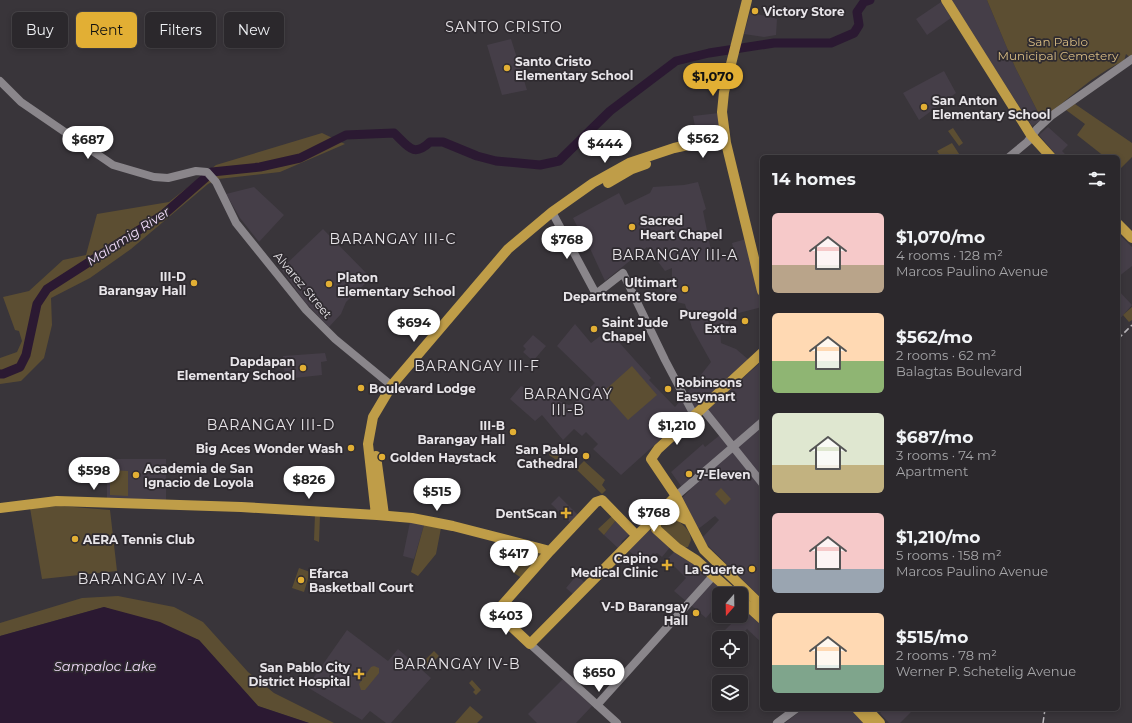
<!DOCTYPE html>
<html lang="en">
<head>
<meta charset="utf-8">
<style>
	body { margin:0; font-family:Montserrat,sans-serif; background:#333034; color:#f1f3f6; height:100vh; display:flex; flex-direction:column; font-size:15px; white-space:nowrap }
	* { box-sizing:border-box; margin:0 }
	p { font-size:13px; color:#a6a6a9 }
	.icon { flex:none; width:22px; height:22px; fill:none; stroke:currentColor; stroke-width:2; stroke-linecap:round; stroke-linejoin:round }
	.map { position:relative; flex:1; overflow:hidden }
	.details { position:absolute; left:760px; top:155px; width:360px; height:556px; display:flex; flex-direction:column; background:#2b282c; border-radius:6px; box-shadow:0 2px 6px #0003,0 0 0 1px #474448 }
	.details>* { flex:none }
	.top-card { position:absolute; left:12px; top:12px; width:380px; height:36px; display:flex; gap:8px }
	.needle { width:26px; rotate:200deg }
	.controls { position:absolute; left:712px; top:587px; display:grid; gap:8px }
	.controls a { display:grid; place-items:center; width:36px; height:36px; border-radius:6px; background:#2b282c; box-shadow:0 2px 6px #0003,0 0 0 1px #474448; font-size:20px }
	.price { position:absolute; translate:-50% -34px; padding:0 9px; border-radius:14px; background:#fff; color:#222; font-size:13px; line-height:26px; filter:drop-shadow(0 1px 2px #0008) }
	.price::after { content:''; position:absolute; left:50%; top:24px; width:12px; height:9px; margin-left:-6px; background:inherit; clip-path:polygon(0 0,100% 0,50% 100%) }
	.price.selected { background:#e2af34; color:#111 }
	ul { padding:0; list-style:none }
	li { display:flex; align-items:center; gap:12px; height:100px; padding:0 12px }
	li span { display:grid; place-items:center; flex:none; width:112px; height:80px; border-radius:6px; color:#555 }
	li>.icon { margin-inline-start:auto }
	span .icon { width:48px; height:48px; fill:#fffc; stroke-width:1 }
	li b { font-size:17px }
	h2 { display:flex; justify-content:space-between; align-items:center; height:48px; padding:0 12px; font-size:17px }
	.chip { padding:0 14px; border-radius:6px; background:#2b282c; box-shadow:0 2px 6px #0003,0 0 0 1px #474448; font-size:14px; line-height:36px }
	.chip.selected { background:#e2af34; color:#111 }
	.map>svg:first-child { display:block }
	.built { fill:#453e48 }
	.green { fill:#5c4e32 }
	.water { fill:#2b1932 }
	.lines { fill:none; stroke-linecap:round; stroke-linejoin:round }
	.river { stroke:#2b1932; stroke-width:9 }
	.minor { stroke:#8a868b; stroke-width:8 }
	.major { stroke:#bf9d48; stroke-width:10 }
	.rail { stroke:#b9b6ba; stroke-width:1.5; stroke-dasharray:6 3; stroke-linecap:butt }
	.poi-dot { fill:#e2af34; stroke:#2f2b30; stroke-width:1.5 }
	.labels { text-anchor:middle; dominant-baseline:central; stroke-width:3.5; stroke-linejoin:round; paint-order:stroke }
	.poi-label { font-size:12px; font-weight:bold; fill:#e8e5e9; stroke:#2f2b30; text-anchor:start }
	.park-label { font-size:12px; fill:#d9bd84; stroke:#2f2b30 }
	.street-label { font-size:12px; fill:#e8e5e9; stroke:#2f2b30 }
	.water-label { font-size:13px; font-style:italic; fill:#f1dbfa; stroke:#2f2b30 }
	.quarter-label { font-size:14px; letter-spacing:1px; fill:#e8e5e9; stroke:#2f2b30 }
</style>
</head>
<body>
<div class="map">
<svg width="1132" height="723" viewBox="0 0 1132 723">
	<rect width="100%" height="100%" fill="#39353a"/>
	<!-- built -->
	<path class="built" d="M950,0H987L1015,67L1042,120L1032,126Z
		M941,2L951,18L927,35L916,19Z
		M750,12L777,19L776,35L764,37L744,34Z
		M511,39L527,90L502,95L487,45Z
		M944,71L956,93L919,120L903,93Z
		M719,113V131L714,135L697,137L693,116Z
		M1048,127L1068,145L1062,151L1068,157H1058L1039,135Z
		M698,182L706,209L703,211L713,260L735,255L732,243L746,239L762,307L727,316L730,327L720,328L721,343L736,349L749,360L621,475L593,449L598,444L586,432L582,436L574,429L563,440L542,415L535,421L510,399L521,386L569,405L574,403L595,383L557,346L575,324L591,343L608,330L651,378L649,380L675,407L686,394L711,362L692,328L685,304L664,299L669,280L672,279V268L665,271L647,247L605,281L587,242L577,246L569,230L577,226L573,218L619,193L625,205L650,193L653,187L684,185Z
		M254,187L284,215L259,242L240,218L226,194Z
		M323,229L371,278L346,302L341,314L329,327L305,302L281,269Z
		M1118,233L1132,247V266L1118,277Z
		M1118,290L1132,305L1118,321Z
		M533,335L546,346L533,361L523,352L526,349L523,346Z
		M325,353L327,361L321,362L322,375L285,379L283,356Z
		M762,361V478L708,409Z
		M720,435L762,484V599L701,539L719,520L715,516L697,530L681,499L690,490L681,486L671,472L703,444L705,447Z
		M107,459H166V500L107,498Z
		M559,496L579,516L572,524L551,504Z
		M617,519L631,533L622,541L619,549L604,535Z
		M410,522L424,525L414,559L403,556Z
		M649,529L671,546L662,557L657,553L655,554L653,553L643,563L628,550Z
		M676,550L730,594H719V607L717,605L706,618L674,591L686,578L667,559Z
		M577,575L585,583L574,595L566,588Z
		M741,603L762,622V643L747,629L738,638H732L724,631L734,621L729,616H741Z
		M347,630L388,661L398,649L431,678L391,723H386L370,711L362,720L307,687Z
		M563,679L592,706L576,723H537L528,714Z
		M803,709H850L864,723H785Z
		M884,709H908L911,712L900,723H889L880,713Z"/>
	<!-- green -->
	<path class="green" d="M987,0H1132V56L1131,58L1126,54L1124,61C1094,74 1067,100 1042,120L1015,67Z
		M1075,104L1132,143V157L1120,169L1118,167V157H1105L1077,135L1085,124L1066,110Z
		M953,128L963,143L959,146L948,131Z
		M322,133L345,144L280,172L218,179L208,184L131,249L90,278L51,298L52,325L44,358L21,381L0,384V358L17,352L22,341L19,331L15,330L3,297L29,291L63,260L86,255L97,214L169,202L216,165Z
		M952,143L961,157H941L937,151Z
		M1132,307V320L1129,322L1123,315Z
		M632,366L657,395L628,420L603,392Z
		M551,451L561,458L559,462L549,455Z
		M584,461L605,480L602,485L606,490L602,494L576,469Z
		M110,470L128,471V496L110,495Z
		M721,488L731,499L725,505L715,494Z
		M61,506L110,510L117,571L42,579L30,508Z
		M664,513C674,518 691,527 691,540L688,547L682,548L658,529L659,517Z
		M315,514L320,515L319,542L314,540Z
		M613,515L617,519L604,535L598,529Z
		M424,525L441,528L436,554L418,576L411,572Z
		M526,550L541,554L523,579L511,571Z
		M299,568L310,572L304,592L292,588Z
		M118,596L174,607L203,622L248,672L274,693L334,723H309L258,706L199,640L104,607L0,636V623L82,598Z
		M434,651L439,656L428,667L423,662Z
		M374,666L379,668V673L365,690H361L359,684L371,667Z
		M472,680L481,690L476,695L473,692L475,690L469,683Z
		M470,706L483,717L477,723H455Z"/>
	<!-- water -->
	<path class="water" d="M104,607L160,622L199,640L258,706L309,723H0V636Z"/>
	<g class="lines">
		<!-- river -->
		<path class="river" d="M0,374H3L20,367L26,355L37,304L47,289L164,214L212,172L260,167L300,158L346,135L394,133C408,146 413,158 430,142H443L477,156L496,161L540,165L559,161L610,111L676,61L709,53L774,43H831L854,33L859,25L857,12L864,2L870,0"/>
		<!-- minor -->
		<path class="minor" d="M0,81L21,102L113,165L154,177L168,178L196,171L207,172L216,182L236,223L306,310L335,339L397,390
			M1028,141L1037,129L1051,116L1132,59
			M1009,157L1032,138
			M552,212L596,294L623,273L665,360L694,415
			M702,408L762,483
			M676,496L762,422
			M530,644L617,723
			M597,705L714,575
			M777,723L796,709"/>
		<!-- major -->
		<path class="major" d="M747,0L724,92L722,112L726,143L762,291
			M946,0L1031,135L1051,157
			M608,183L632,169L646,164
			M1118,224L1132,238
			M762,353L658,449L651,459L676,496L704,550L762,606
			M376,456L384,515
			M0,508L57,501L241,507L377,515L412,518L453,526L550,551
			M662,509L687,520
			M376,515L368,444L373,417L392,385L508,249L552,212L593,183L629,163L674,148L725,137
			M656,516V529L677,548L696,560L734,594
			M636,535L602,500L596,502L550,551L496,612L530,644L676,496
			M741,600L762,619
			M857,709L870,723
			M867,709L880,723"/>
		<!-- rail -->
		<path class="rail" d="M1118,339L1132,325
			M1043,723L1045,709"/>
	</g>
	<!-- markers -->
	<g class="poi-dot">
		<circle cx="755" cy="11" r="4"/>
		<circle cx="507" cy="68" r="4"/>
		<circle cx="924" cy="107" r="4"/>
		<circle cx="632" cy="227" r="4"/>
		<circle cx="194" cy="283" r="4"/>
		<circle cx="329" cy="284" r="4"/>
		<circle cx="685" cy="289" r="4"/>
		<circle cx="745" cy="321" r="4"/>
		<circle cx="594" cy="329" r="4"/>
		<circle cx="303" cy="368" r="4"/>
		<circle cx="361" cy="388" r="4"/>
		<circle cx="668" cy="389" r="4"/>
		<circle cx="513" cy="432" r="4"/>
		<circle cx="351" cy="448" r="4"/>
		<circle cx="586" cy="456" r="4"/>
		<circle cx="382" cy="457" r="4"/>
		<circle cx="689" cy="474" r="4"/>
		<circle cx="136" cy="475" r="4"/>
		<path d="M564 507h4v4h4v4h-4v4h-4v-4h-4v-4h4z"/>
		<circle cx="75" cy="539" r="4"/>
		<path d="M665 559h4v4h4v4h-4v4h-4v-4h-4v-4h4z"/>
		<circle cx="752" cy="569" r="4"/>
		<circle cx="301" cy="580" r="4"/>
		<circle cx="696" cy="613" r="4"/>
		<path d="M357 668h4v4h4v4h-4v4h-4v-4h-4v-4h4z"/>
	</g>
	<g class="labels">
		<!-- poi labels -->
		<g class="poi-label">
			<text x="763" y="11">Victory Store</text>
			<text x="515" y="61">Santo Cristo<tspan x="515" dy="14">Elementary School</tspan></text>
			<text x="932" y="100">San Anton<tspan x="932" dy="14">Elementary School</tspan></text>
			<text x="640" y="220">Sacred<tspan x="640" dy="14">Heart Chapel</tspan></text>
			<text x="186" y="276" text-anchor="end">III-D<tspan x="186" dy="14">Barangay Hall</tspan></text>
			<text x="337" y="277">Platon<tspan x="337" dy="14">Elementary School</tspan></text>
			<text x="677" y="282" text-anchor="end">Ultimart<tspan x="677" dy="14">Department Store</tspan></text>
			<text x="737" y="314" text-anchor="end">Puregold<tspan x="737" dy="14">Extra</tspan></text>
			<text x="602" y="322">Saint Jude<tspan x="602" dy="14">Chapel</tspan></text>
			<text x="295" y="361" text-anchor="end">Dapdapan<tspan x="295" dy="14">Elementary School</tspan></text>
			<text x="676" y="382">Robinsons<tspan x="676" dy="14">Easymart</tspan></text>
			<text x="369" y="388">Boulevard Lodge</text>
			<text x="505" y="425" text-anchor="end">III-B<tspan x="505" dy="14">Barangay Hall</tspan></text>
			<text x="343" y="448" text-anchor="end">Big Aces Wonder Wash</text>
			<text x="578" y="449" text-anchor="end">San Pablo<tspan x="578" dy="14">Cathedral</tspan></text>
			<text x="390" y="457">Golden Haystack</text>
			<text x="144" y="468">Academia de San<tspan x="144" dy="14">Ignacio de Loyola</tspan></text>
			<text x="697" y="474">7-Eleven</text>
			<text x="557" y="513" text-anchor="end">DentScan</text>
			<text x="83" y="539">AERA Tennis Club</text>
			<text x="658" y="558" text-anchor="end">Capino<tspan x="658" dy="14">Medical Clinic</tspan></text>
			<text x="744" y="569" text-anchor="end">La Suerte</text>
			<text x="309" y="573">Efarca<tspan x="309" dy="14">Basketball Court</tspan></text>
			<text x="688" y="606" text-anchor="end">V-D Barangay<tspan x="688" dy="14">Hall</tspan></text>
			<text x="350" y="667" text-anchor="end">San Pablo City<tspan x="350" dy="14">District Hospital</tspan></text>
		</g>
		<!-- park labels -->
		<g class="park-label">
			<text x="1058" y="41">San Pablo<tspan x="1058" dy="14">Municipal Cemetery</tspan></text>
		</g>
		<!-- street labels -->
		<g class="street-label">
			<text transform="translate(303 285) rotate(50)">Alvarez Street</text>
		</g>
		<!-- water labels -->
		<g class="water-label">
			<text transform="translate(128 236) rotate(-33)">Malamig River</text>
			<text x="105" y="666">Sampaloc Lake</text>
		</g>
		<!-- quarter labels -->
		<g class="quarter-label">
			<text x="504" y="27">SANTO CRISTO</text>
			<text x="393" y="239">BARANGAY III-C</text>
			<text x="675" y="255">BARANGAY III-A</text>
			<text x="477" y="366">BARANGAY III-F</text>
			<text x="568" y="394">BARANGAY<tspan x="568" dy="16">III-B</tspan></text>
			<text x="271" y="425">BARANGAY III-D</text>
			<text x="141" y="579">BARANGAY IV-A</text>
			<text x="457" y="664">BARANGAY IV-B</text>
		</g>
	</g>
</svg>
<div class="controls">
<a><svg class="needle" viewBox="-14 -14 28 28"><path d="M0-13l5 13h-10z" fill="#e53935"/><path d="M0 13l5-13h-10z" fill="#a6a6a9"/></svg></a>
<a><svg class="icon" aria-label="locate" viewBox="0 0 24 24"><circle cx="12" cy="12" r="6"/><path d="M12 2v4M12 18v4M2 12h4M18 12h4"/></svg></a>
<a><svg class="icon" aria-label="layers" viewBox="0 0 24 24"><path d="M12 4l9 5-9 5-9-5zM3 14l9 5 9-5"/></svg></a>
</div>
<b class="price selected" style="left:713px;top:97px">$1,070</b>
<b class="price" style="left:703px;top:159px">$562</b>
<b class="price" style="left:88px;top:160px">$687</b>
<b class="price" style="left:605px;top:164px">$444</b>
<b class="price" style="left:567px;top:260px">$768</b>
<b class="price" style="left:414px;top:343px">$694</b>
<b class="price" style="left:677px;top:446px">$1,210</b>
<b class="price" style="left:94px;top:491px">$598</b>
<b class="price" style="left:309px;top:500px">$826</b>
<b class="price" style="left:437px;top:512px">$515</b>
<b class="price" style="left:654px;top:533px">$768</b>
<b class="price" style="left:514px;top:574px">$417</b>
<b class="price" style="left:506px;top:636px">$403</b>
<b class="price" style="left:599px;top:693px">$650</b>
<div class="top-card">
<a class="chip">Buy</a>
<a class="chip selected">Rent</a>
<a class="chip">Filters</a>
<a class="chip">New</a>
</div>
<section class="details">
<h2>14 homes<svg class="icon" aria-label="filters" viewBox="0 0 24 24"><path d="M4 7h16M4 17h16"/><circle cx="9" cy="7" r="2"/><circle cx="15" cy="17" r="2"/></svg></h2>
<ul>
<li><span style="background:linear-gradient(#f6c9c9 65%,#b9a48a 0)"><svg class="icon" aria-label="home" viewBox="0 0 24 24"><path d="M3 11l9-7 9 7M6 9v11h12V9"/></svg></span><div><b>$1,070/mo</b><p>4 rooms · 128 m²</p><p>Marcos Paulino Avenue</p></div></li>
<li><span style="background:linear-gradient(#ffd9b3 60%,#8fb573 0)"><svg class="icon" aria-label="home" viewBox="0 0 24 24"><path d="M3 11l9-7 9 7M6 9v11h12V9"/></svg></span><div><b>$562/mo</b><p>2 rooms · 62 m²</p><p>Balagtas Boulevard</p></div></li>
<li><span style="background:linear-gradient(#dfe7d0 65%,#c2b280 0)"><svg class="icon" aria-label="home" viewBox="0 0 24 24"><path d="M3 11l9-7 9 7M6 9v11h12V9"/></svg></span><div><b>$687/mo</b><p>3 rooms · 74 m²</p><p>Apartment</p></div></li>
<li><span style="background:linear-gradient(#f6c9c9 70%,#9aa5b1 0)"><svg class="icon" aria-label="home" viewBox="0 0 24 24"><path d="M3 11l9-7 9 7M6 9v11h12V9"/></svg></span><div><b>$1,210/mo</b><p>5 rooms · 158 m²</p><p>Marcos Paulino Avenue</p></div></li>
<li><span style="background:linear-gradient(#ffd9b3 65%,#7fa58c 0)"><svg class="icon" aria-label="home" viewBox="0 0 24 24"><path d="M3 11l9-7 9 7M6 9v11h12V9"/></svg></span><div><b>$515/mo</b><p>2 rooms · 78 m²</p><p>Werner P. Schetelig Avenue</p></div></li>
</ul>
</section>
</div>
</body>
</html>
